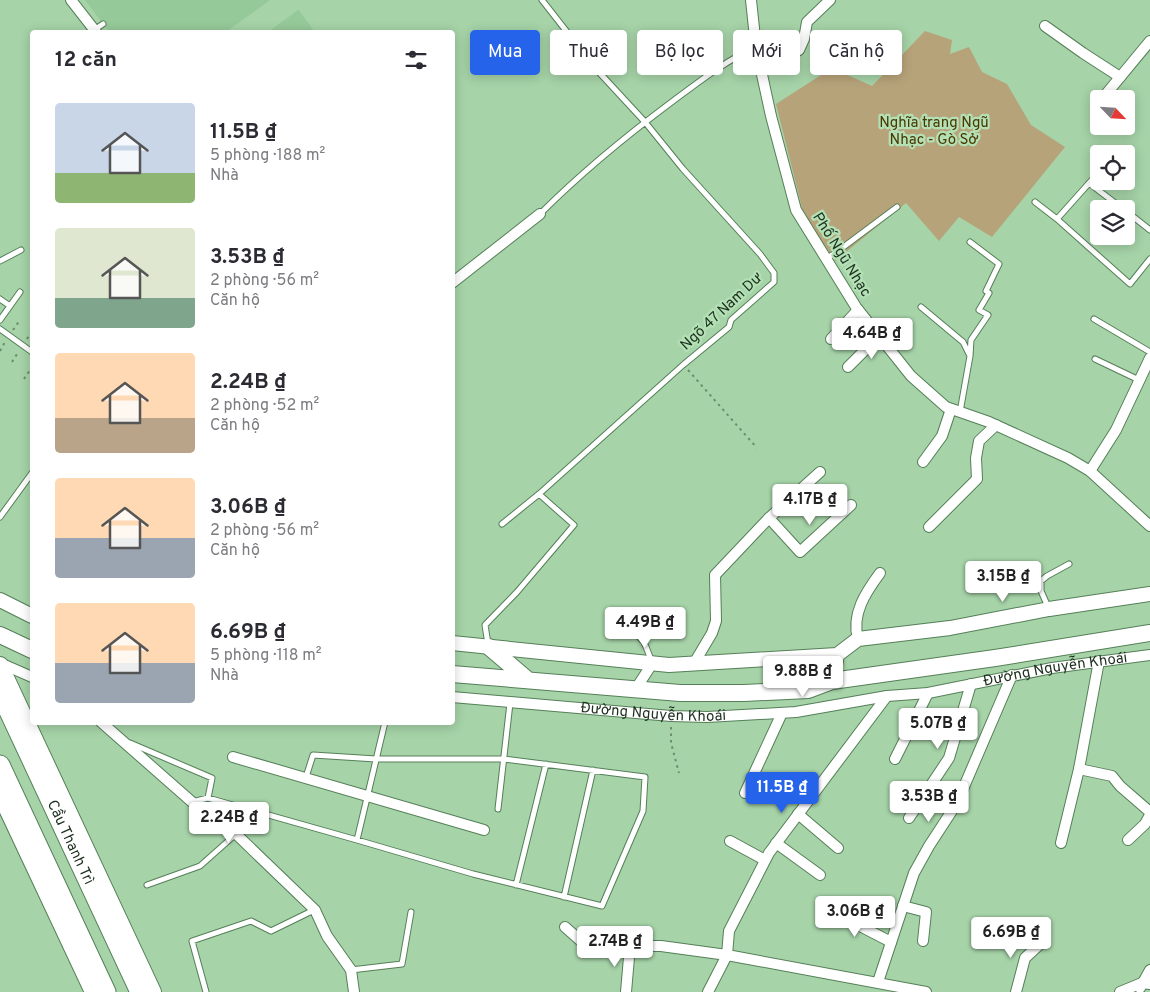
<!DOCTYPE html>
<html lang="vi">
<head>
<meta charset="utf-8">
<style>
	body { margin:0; font-family:Overpass,sans-serif; background:#f7f7f7; color:#2b2b33; height:100vh; display:flex; flex-direction:column; font-size:19px; white-space:nowrap }
	* { box-sizing:border-box; margin:0 }
	p { font-size:16px; color:#7c7c81 }
	.icon { flex:none; width:28px; height:28px; fill:none; stroke:currentColor; stroke-width:2; stroke-linecap:round; stroke-linejoin:round }
	.map { position:relative; flex:1; overflow:hidden }
	.side { position:absolute; left:30px; top:30px; width:425px; height:695px; display:flex; flex-direction:column; background:#fff; border-radius:5px; box-shadow:0 2px 12px #0003 }
	.side>* { flex:none }
	.hud { position:absolute; left:470px; top:30px; width:475px; height:45px; display:flex; gap:10px }
	.needle { width:32px; rotate:115deg }
	.controls { position:absolute; left:1090px; top:90px; display:grid; gap:10px }
	.controls a { display:grid; place-items:center; width:45px; height:45px; border-radius:5px; background:#fff; box-shadow:0 2px 12px #0003; font-size:25px }
	.price { position:absolute; translate:-50% -42px; padding:0 11px; border-radius:5px; background:#fff; color:#222; font-size:16px; line-height:32px; filter:drop-shadow(0 1px 2px #0008) }
	.price::after { content:''; position:absolute; left:50%; top:30px; width:15px; height:11px; margin-left:-8px; background:inherit; clip-path:polygon(0 0,100% 0,50% 100%) }
	.price.on { background:#2563eb; color:#fff }
	ul { padding:0; list-style:none }
	li { display:flex; align-items:center; gap:15px; height:125px; padding:0 25px }
	li span { display:grid; place-items:center; flex:none; width:140px; height:100px; border-radius:5px; color:#555 }
	li>.icon { margin-inline-start:auto }
	span .icon { width:60px; height:60px; fill:#fffc; stroke-width:1 }
	li b { font-size:21px }
	h2 { display:flex; justify-content:space-between; align-items:center; height:60px; padding:0 25px; font-size:21px }
	.tag { padding:0 18px; border-radius:5px; background:#fff; box-shadow:0 2px 12px #0003; font-size:18px; line-height:45px }
	.tag.on { background:#2563eb; color:#fff }
	.map>svg:first-child { display:block }
	.built { fill:#96c999 }
	.green { fill:#b7a37a }
	.lines { fill:none; stroke-linecap:round; stroke-linejoin:round }
	.lane-casing { stroke:#557f58; stroke-width:7 }
	.street-casing { stroke:#557f58; stroke-width:12 }
	.secondary-casing { stroke:#557f58; stroke-width:16 }
	.primary-casing { stroke:#557f58; stroke-width:18 }
	.highway-casing { stroke:#557f58; stroke-width:21 }
	.path { stroke:#6c8e6e; stroke-width:2; stroke-dasharray:2.5 4; stroke-linecap:butt }
	.lane { stroke:#fff; stroke-width:5 }
	.street { stroke:#fff; stroke-width:10 }
	.secondary { stroke:#fff; stroke-width:14 }
	.primary { stroke:#fff; stroke-width:16 }
	.highway { stroke:#fff; stroke-width:19 }
	.labels { text-anchor:middle; dominant-baseline:central; stroke-width:4.5; stroke-linejoin:round; paint-order:stroke }
	.park-label { font-size:15px; fill:#4b3600; stroke:#b3e0b5 }
	.street-label { font-size:15px; fill:#1d2f1e; stroke:#b3e0b5 }
</style>
</head>
<body>
<div class="map">
<svg width="1150" height="992" viewBox="0 0 1150 992">
	<rect width="100%" height="100%" fill="#a6d3a8"/>
	<!-- built -->
	<path class="built" d="M85,0H270L226,32H109Z
		M298,9L315,32H268L298,10Z"/>
	<!-- green -->
	<path class="green" d="M925,31L952,40L950,54L969,47L982,72L1007,84L1031,125L1065,147L992,237L959,217L939,241L906,203L835,261L803,212L776,104L832,68L872,86Z"/>
	<g class="lines">
		<defs>
			<path id="lane" d="M94,30L103,24
				M1089,183L1123,209
				M1035,202L1057,219L1099,172
				M1126,211L1150,230
				M540,214C581,173 626,136 673,101C700,81 725,61 756,47
				M1057,219L1130,284L1150,259
				M825,259L834,254L897,207
				M0,261L21,250
				M0,299L10,306
				M921,307L963,342L970,356
				M1094,319L1150,352
				M0,320L20,292
				M0,329L32,352
				M1095,359L1139,380
				M960,412L970,356L971,340L988,315L979,310L989,293L986,291L999,264L970,242
				M0,517L32,473
				M502,524L539,494L683,365L729,327L731,320L774,282V273L760,254L683,169L645,122L596,69L542,0
				M1049,609L1041,591V581L1047,576L1069,564
				M620,617L644,642L652,662
				M488,644L485,625L517,592L574,525L539,494
				M130,743L212,778L208,798
				M306,777L313,755L376,759H504L645,777L643,811L602,906L473,874L357,840
				M192,802L208,798L357,840L385,722
				M498,809L510,703
				M147,885L200,866L236,834
				M516,885L546,764
				M564,897L593,770
				M351,970L402,964L411,912
				M206,992L192,941L251,921L271,931L314,910"/>
			<g id="street">
				<path d="M71,0L96,32"/>
				<path d="M751,0L756,47L771,116L796,210L856,307L911,376L946,407L989,422L1068,458L1090,471L1150,526"/>
				<path d="M1045,26L1083,53L1120,77"/>
				<path d="M762,71L799,50L804,39L807,22L830,0"/>
				<path d="M1102,99L1150,41"/>
				<path d="M452,283L540,214"/>
				<path d="M831,339L858,310"/>
				<path d="M848,367L879,336"/>
				<path d="M923,462L942,436L951,409"/>
				<path d="M1090,471L1116,430L1150,358"/>
				<path d="M769,518L800,552L851,505"/>
				<path d="M929,527L977,479L976,458L979,441L996,425"/>
				<path d="M858,639C851,614 866,592 880,573"/>
				<path d="M0,663L32,677"/>
				<path d="M693,665L712,633L716,621L715,575L769,518L820,472"/>
				<path d="M635,690L652,664"/>
				<path id="s1" d="M452,697L671,716L707,717L796,712L887,696L928,693L1052,668L1150,655"/>
				<path d="M101,722L192,802L236,834L315,910L327,936L351,970L354,992"/>
				<path d="M233,757L484,830"/>
				<path d="M895,759L928,693"/>
				<path d="M1079,769L1112,776L1120,786L1150,812"/>
				<path d="M745,793L782,713"/>
				<path d="M798,814L838,848"/>
				<path d="M909,818L949,758L971,684"/>
				<path d="M1128,840L1145,824L1150,815"/>
				<path d="M730,841L765,860"/>
				<path d="M776,843L820,875"/>
				<path d="M1061,843L1079,769L1099,661"/>
				<path d="M903,906L926,912L923,941"/>
				<path d="M831,911L891,942"/>
				<path d="M565,927L582,942L630,946H661L727,955L926,992"/>
				<path d="M878,982L914,873L929,846L957,803L1012,675"/>
				<path d="M1140,988L1150,970"/>
				<path d="M626,992L630,946"/>
				<path d="M708,992L727,955L729,931L769,853L887,696"/>
				<path d="M1016,992L1025,958L1039,945"/>
				<path d="M1120,992L1142,983L1150,984"/>
			</g>
			<path id="secondary" d="M0,600L32,616
				M452,643L669,665L837,655
				M832,681L837,655L858,639L950,628L1049,609L1150,594"/>
			<path id="primary" d="M0,635L32,650
				M489,647L528,680
				M0,665L153,992
				M452,674L680,693H744L808,690L832,681L995,658L1150,633
				M0,794L93,992"/>
			<g id="highway">
				<path id="s2" d="M0,692L140,992"/>
				<path d="M0,765L106,992"/>
			</g>
		</defs>
		<!-- lane casing -->
		<use href="#lane" class="lane-casing"/>
		<!-- street casing -->
		<use href="#street" class="street-casing"/>
		<!-- secondary casing -->
		<use href="#secondary" class="secondary-casing"/>
		<!-- primary casing -->
		<use href="#primary" class="primary-casing"/>
		<!-- highway casing -->
		<use href="#highway" class="highway-casing"/>
		<!-- path -->
		<path class="path" d="M13,330L20,320
			M27,339L32,331
			M0,351L5,342
			M12,362L19,351
			M688,370L757,448
			M24,379L32,367
			M671,727V743L679,773"/>
		<!-- lane -->
		<use href="#lane" class="lane"/>
		<!-- street -->
		<use href="#street" class="street"/>
		<!-- secondary -->
		<use href="#secondary" class="secondary"/>
		<!-- primary -->
		<use href="#primary" class="primary"/>
		<!-- highway -->
		<use href="#highway" class="highway"/>
	</g>
	<g class="labels">
		<!-- park labels -->
		<g class="park-label">
			<text x="934" y="123">Nghĩa trang Ngũ<tspan x="934" dy="17">Nhạc - Gò Sở</tspan></text>
		</g>
		<!-- street labels -->
		<g class="street-label">
			<text transform="translate(841 255) rotate(58)">Phố Ngũ Nhạc</text>
			<text transform="translate(722 312) rotate(-43)">Ngõ 47 Nam Dư</text>
			<text stroke="none"><textPath href="#s1" startOffset="608">Đường Nguyễn Khoái</textPath></text>
			<text stroke="none"><textPath href="#s1" startOffset="202">Đường Nguyễn Khoái</textPath></text>
			<text stroke="none"><textPath href="#s2" startOffset="166">Cầu Thanh Trì</textPath></text>
		</g>
	</g>
</svg>
<div class="controls">
<a><svg class="needle" viewBox="-14 -14 28 28"><path d="M0-13l5 13h-10z" fill="#e53935"/><path d="M0 13l5-13h-10z" fill="#7c7c81"/></svg></a>
<a><svg class="icon" aria-label="locate" viewBox="0 0 24 24"><circle cx="12" cy="12" r="6"/><path d="M12 2v4M12 18v4M2 12h4M18 12h4"/></svg></a>
<a><svg class="icon" aria-label="layers" viewBox="0 0 24 24"><path d="M12 4l9 5-9 5-9-5zM3 14l9 5 9-5"/></svg></a>
</div>
<b class="price" style="left:872px;top:360px">4.64B ₫</b>
<b class="price" style="left:810px;top:526px">4.17B ₫</b>
<b class="price" style="left:1003px;top:603px">3.15B ₫</b>
<b class="price" style="left:645px;top:649px">4.49B ₫</b>
<b class="price" style="left:803px;top:698px">9.88B ₫</b>
<b class="price" style="left:938px;top:750px">5.07B ₫</b>
<b class="price on" style="left:782px;top:814px">11.5B ₫</b>
<b class="price" style="left:929px;top:823px">3.53B ₫</b>
<b class="price" style="left:229px;top:844px">2.24B ₫</b>
<b class="price" style="left:855px;top:938px">3.06B ₫</b>
<b class="price" style="left:1011px;top:959px">6.69B ₫</b>
<b class="price" style="left:615px;top:968px">2.74B ₫</b>
<div class="hud">
<a class="tag on">Mua</a>
<a class="tag">Thuê</a>
<a class="tag">Bộ lọc</a>
<a class="tag">Mới</a>
<a class="tag">Căn hộ</a>
</div>
<section class="side">
<h2>12 căn<svg class="icon" aria-label="filters" viewBox="0 0 24 24"><path d="M4 7h16M4 17h16"/><circle cx="9" cy="7" r="2"/><circle cx="15" cy="17" r="2"/></svg></h2>
<ul>
<li><span style="background:linear-gradient(#c9d6e8 70%,#8fb573 0)"><svg class="icon" aria-label="home" viewBox="0 0 24 24"><path d="M3 11l9-7 9 7M6 9v11h12V9"/></svg></span><div><b>11.5B ₫</b><p>5 phòng · 188 m²</p><p>Nhà</p></div></li>
<li><span style="background:linear-gradient(#dfe7d0 70%,#7fa58c 0)"><svg class="icon" aria-label="home" viewBox="0 0 24 24"><path d="M3 11l9-7 9 7M6 9v11h12V9"/></svg></span><div><b>3.53B ₫</b><p>2 phòng · 56 m²</p><p>Căn hộ</p></div></li>
<li><span style="background:linear-gradient(#ffd9b3 65%,#b9a48a 0)"><svg class="icon" aria-label="home" viewBox="0 0 24 24"><path d="M3 11l9-7 9 7M6 9v11h12V9"/></svg></span><div><b>2.24B ₫</b><p>2 phòng · 52 m²</p><p>Căn hộ</p></div></li>
<li><span style="background:linear-gradient(#ffd9b3 60%,#9aa5b1 0)"><svg class="icon" aria-label="home" viewBox="0 0 24 24"><path d="M3 11l9-7 9 7M6 9v11h12V9"/></svg></span><div><b>3.06B ₫</b><p>2 phòng · 56 m²</p><p>Căn hộ</p></div></li>
<li><span style="background:linear-gradient(#ffd9b3 60%,#9aa5b1 0)"><svg class="icon" aria-label="home" viewBox="0 0 24 24"><path d="M3 11l9-7 9 7M6 9v11h12V9"/></svg></span><div><b>6.69B ₫</b><p>5 phòng · 118 m²</p><p>Nhà</p></div></li>
</ul>
</section>
</div>
</body>
</html>
